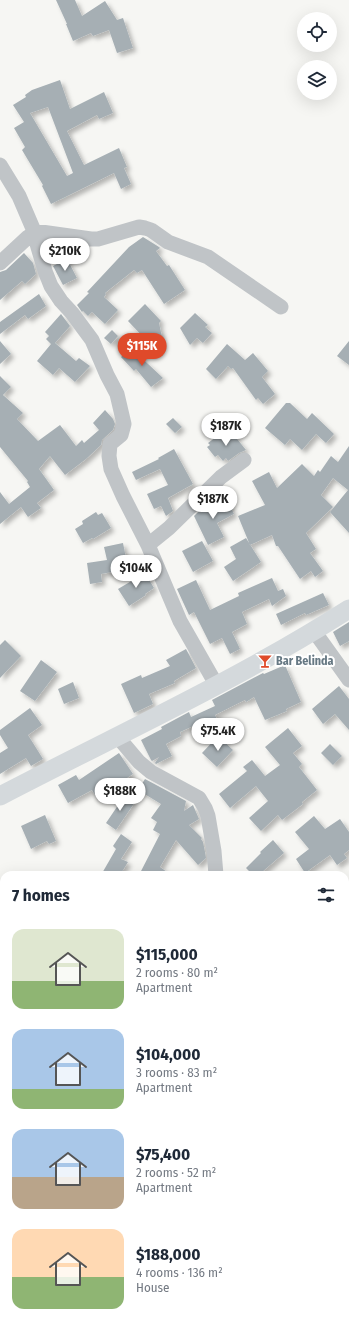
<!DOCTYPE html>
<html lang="en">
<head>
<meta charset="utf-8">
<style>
	body { margin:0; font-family:"Fira Sans Condensed",sans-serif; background:#f6f6f7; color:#1f2937; height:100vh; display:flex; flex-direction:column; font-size:15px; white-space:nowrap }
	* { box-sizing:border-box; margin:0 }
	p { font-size:13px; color:#747a83 }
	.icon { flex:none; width:22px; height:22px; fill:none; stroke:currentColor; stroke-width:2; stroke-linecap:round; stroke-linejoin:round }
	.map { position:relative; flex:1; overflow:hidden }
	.drawer { position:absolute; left:0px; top:871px; width:349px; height:456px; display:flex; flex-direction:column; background:#fff; border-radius:12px 12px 0 0; box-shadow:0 4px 16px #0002 }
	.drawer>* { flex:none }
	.tools { position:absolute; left:297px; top:12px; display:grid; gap:8px }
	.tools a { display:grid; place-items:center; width:40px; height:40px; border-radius:50%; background:#fff; box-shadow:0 4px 16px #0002; font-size:20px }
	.price { position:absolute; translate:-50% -34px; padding:0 9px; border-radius:14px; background:#fff; color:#222; font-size:13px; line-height:26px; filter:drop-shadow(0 1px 2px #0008) }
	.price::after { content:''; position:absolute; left:50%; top:24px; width:12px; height:9px; margin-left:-6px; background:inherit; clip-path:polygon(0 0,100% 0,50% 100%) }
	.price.on { background:#df4a2a; color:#fff }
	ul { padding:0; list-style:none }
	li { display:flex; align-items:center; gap:12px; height:100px; padding:0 12px }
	li span { display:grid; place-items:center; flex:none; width:112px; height:80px; border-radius:12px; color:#555 }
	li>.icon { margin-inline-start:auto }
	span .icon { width:48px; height:48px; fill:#fffc; stroke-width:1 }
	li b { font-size:17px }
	h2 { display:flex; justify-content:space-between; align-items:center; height:48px; padding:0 12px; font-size:17px }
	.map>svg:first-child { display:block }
	.building { fill:#a6afb4; fill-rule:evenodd; filter:url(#shadow) }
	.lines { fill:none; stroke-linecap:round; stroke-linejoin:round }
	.minor { stroke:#c0c4c7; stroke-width:15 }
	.major { stroke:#d4d9dc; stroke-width:19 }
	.labels { text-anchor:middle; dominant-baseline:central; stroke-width:4; stroke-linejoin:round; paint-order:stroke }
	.poi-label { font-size:12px; font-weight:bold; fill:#667883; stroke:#fff; text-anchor:start }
</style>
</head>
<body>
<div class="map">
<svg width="349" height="1327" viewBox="0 0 349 1327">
	<defs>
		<filter id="shadow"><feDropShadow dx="3.5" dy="3.5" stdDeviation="2" flood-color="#0004"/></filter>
	</defs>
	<rect width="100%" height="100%" fill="#f6f6f3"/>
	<!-- building -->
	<path class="building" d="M56,0H75L82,16L105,1L117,20L123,18L133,48L117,53L109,30L93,36L91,33L73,41L66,24H67Z
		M60,80L70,109L104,92L113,113L99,119L97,115L67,131L84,165L119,148L127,167L124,168L131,184L121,189L114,173L51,204L42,186L43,185L22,150L25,147L14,128L24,122L13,105L26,97L25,95L32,90ZM48,107L73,173L67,176L30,113Z
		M143,237L159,247L160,248L156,251L167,266L169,265L185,290L164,304L142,270L137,273L134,270L105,293L106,294L104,297L118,310L105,324L92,312L88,316L83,311L82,312L77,305L89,293L87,292L129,247Z
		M24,253L33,263L36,274L25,284L22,281L0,300V272L6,270Z
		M67,259L77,278L63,285L53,266Z
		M39,294L46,306L28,319L25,315L0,334V322Z
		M145,304L161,321L159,323L162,337L152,336L147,341L128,321Z
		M195,313L208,325L205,327L212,333L203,343L197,338L190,345L180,328Z
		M61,314L70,326L55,343L76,361L79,358L90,366L75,382L59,368L53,375L37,361L51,344L46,339L49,336L45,332Z
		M112,330L118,336L111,344L104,338Z
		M0,341L11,354L0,364Z
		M349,341V365L337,356Z
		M227,344L245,360L253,353L268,371L262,377L275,394L263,404L258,398L256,400L233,368L231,369L228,366L216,379L206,369Z
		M131,348L163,378L151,387L136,369L134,371L121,357Z
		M0,376L11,387L3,395L23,413L17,419L38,441L60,425L76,446L82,440L84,443L99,430L93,423L105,410L113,419L115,424L113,430L102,440L101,445L86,459L65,475L50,456L39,469L54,490L37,503L41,508L28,517L21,507L0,524V492L9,504L30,487L27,482L28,481L0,447Z
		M286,403H290L307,419L312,413L334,434L326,443L316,434L302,450L290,439L285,445L265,428Z
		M173,418L182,427L175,433L166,424Z
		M224,431L229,437L233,434L246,450L239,453L228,461L226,458L223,461L218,455L215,457L207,447L210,445L208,443Z
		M349,446V533L330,512L348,490L333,478L321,495L333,507L306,533L316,549L310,553L323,571L315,577L311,571L300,579L278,546H276L272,535L250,545L238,516L265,505L252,481L269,472L277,488L302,464L314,476L318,470L320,472L331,456L338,462Z
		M174,449L193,484L168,498L173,511L166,516L161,506L154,509L147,494L168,485L160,469L136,480L132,472L159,459L158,458Z
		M226,497L234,514L217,523L224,537L208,545L194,516L201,509Z
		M96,512L98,515L102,513L111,528L93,539L92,538L83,543L75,529L83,524L82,521Z
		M246,538L261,562L233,581L224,567L236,559L230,547Z
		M202,541L213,561L193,572L182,551Z
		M123,543L127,563L122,565L123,570L101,574L102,582L90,584L87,563L107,560L104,547Z
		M145,573L154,588L145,594L146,595L129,606L118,589Z
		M272,578L278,591L283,589L286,596L272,606L269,599L242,612L247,624L232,632L240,649L230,654L222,638L210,644L194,612L189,615L177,589L196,580L210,610L239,596L238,593Z
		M323,593L329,605L306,615L305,613L281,625L276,614Z
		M349,622V641L340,646L333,632Z
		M5,640L21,656L0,678V645Z
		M186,649L196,668L174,681L175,683L149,694L153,704L134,713L121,684L141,675L142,678L170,666L166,660Z
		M41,660L57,672L35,701L20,691Z
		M285,665L301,702L286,709L287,711L265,720L254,697L246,702L245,700L215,715L218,721L202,728L200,723L180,732L181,736L166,744L172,756L156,764L155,763L159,757L152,761L151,760L141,740L162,729L161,727L189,712L191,717L215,706L212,700L263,673L264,674Z
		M73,682L79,698L64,704L58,689Z
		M339,686L349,699V730L335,714L323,724L312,709Z
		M30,708L42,725L28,735L43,759L31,766L26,758L0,774V753L8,748L0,735V730Z
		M288,728L302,746L293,753L302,764L299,767L317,790L302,802L303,804L282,820L278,815L261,831L249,818L268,801L256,786L230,808L219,794L247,771L243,767L252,760L265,776L280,765L265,747Z
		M218,736L233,750L217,767L202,753Z
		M330,744L342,756L333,765L321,753Z
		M119,753L133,774L97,798L92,790L68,803L58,785L76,775L79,780Z
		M145,779L186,801L184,811L193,805L199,819L189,825L202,838L201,839L203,842L205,852L206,858L198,865L176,840L160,867L171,875H139L160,834L153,830L157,822L151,818L161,804L138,790Z
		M125,795L135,802L116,830L106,823Z
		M45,815L56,841L49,844L47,841L31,849L21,826Z
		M314,816L325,829L340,819L349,832V850L344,854L347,858L337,865L330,855L305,873L296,859L309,849L295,832Z
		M121,834L132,842L121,859L128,862L120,875H101L116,849L113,846Z
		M273,840L284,853L262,872L261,871L257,875H253L246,868L261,853L260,852Z"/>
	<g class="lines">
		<!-- minor -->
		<path class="minor" d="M0,165L19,196L34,231L35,237L45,271L51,286L61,301L72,313L92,340L107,375L117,394L124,424L121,435L110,444L109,456L111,469L123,496L148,545L180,621L217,686
			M34,231L91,239H98L139,227L145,228L151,230L168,242L208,257L281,307
			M0,263L28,237H35
			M148,545L169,528L221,477L244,460
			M314,631L349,680
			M117,736L139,762L151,772L199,798L205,808L208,816L214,851L216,875
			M20,1327L23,1323"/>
		<!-- major -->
		<path class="major" d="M0,796C117,735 238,680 349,609"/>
	</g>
	<!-- icons -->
	<defs>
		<symbol id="bar-bare" viewBox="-9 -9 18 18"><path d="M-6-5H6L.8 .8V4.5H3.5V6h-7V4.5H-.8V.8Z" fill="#df4a2a" stroke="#fff" stroke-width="2.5" paint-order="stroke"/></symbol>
	</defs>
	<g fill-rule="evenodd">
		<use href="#bar-bare" x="255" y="651" width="20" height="20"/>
	</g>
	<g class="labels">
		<!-- poi labels -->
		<g class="poi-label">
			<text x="276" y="661">Bar Belinda</text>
		</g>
	</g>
</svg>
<div class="tools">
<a><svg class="icon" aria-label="locate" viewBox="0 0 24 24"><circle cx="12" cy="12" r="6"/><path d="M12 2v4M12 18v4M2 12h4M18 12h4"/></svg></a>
<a><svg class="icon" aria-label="layers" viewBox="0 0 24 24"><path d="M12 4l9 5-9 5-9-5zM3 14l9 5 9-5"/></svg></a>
</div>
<b class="price" style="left:65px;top:272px">$210K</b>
<b class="price on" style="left:142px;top:367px">$115K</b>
<b class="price" style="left:226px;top:447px">$187K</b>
<b class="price" style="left:213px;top:520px">$187K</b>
<b class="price" style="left:136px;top:589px">$104K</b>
<b class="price" style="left:218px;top:752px">$75.4K</b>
<b class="price" style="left:120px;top:812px">$188K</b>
<section class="drawer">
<h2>7 homes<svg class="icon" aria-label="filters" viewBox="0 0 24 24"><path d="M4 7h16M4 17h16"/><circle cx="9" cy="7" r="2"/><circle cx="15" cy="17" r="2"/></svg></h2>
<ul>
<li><span style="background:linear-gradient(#dfe7d0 65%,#8fb573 0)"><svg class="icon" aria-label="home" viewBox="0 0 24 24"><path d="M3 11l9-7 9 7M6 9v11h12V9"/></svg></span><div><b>$115,000</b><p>2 rooms · 80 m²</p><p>Apartment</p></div></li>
<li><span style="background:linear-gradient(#a9c7e8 75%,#8fb573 0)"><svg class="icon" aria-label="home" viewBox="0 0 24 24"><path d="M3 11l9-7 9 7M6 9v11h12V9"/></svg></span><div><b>$104,000</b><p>3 rooms · 83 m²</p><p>Apartment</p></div></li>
<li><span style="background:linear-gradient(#a9c7e8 60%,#b9a48a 0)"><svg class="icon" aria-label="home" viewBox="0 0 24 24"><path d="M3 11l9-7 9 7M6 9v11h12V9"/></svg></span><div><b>$75,400</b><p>2 rooms · 52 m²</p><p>Apartment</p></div></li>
<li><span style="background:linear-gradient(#ffd9b3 60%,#8fb573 0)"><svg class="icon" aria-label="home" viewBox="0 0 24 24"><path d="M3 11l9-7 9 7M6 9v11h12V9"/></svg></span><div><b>$188,000</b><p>4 rooms · 136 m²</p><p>House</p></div></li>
</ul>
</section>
</div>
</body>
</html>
